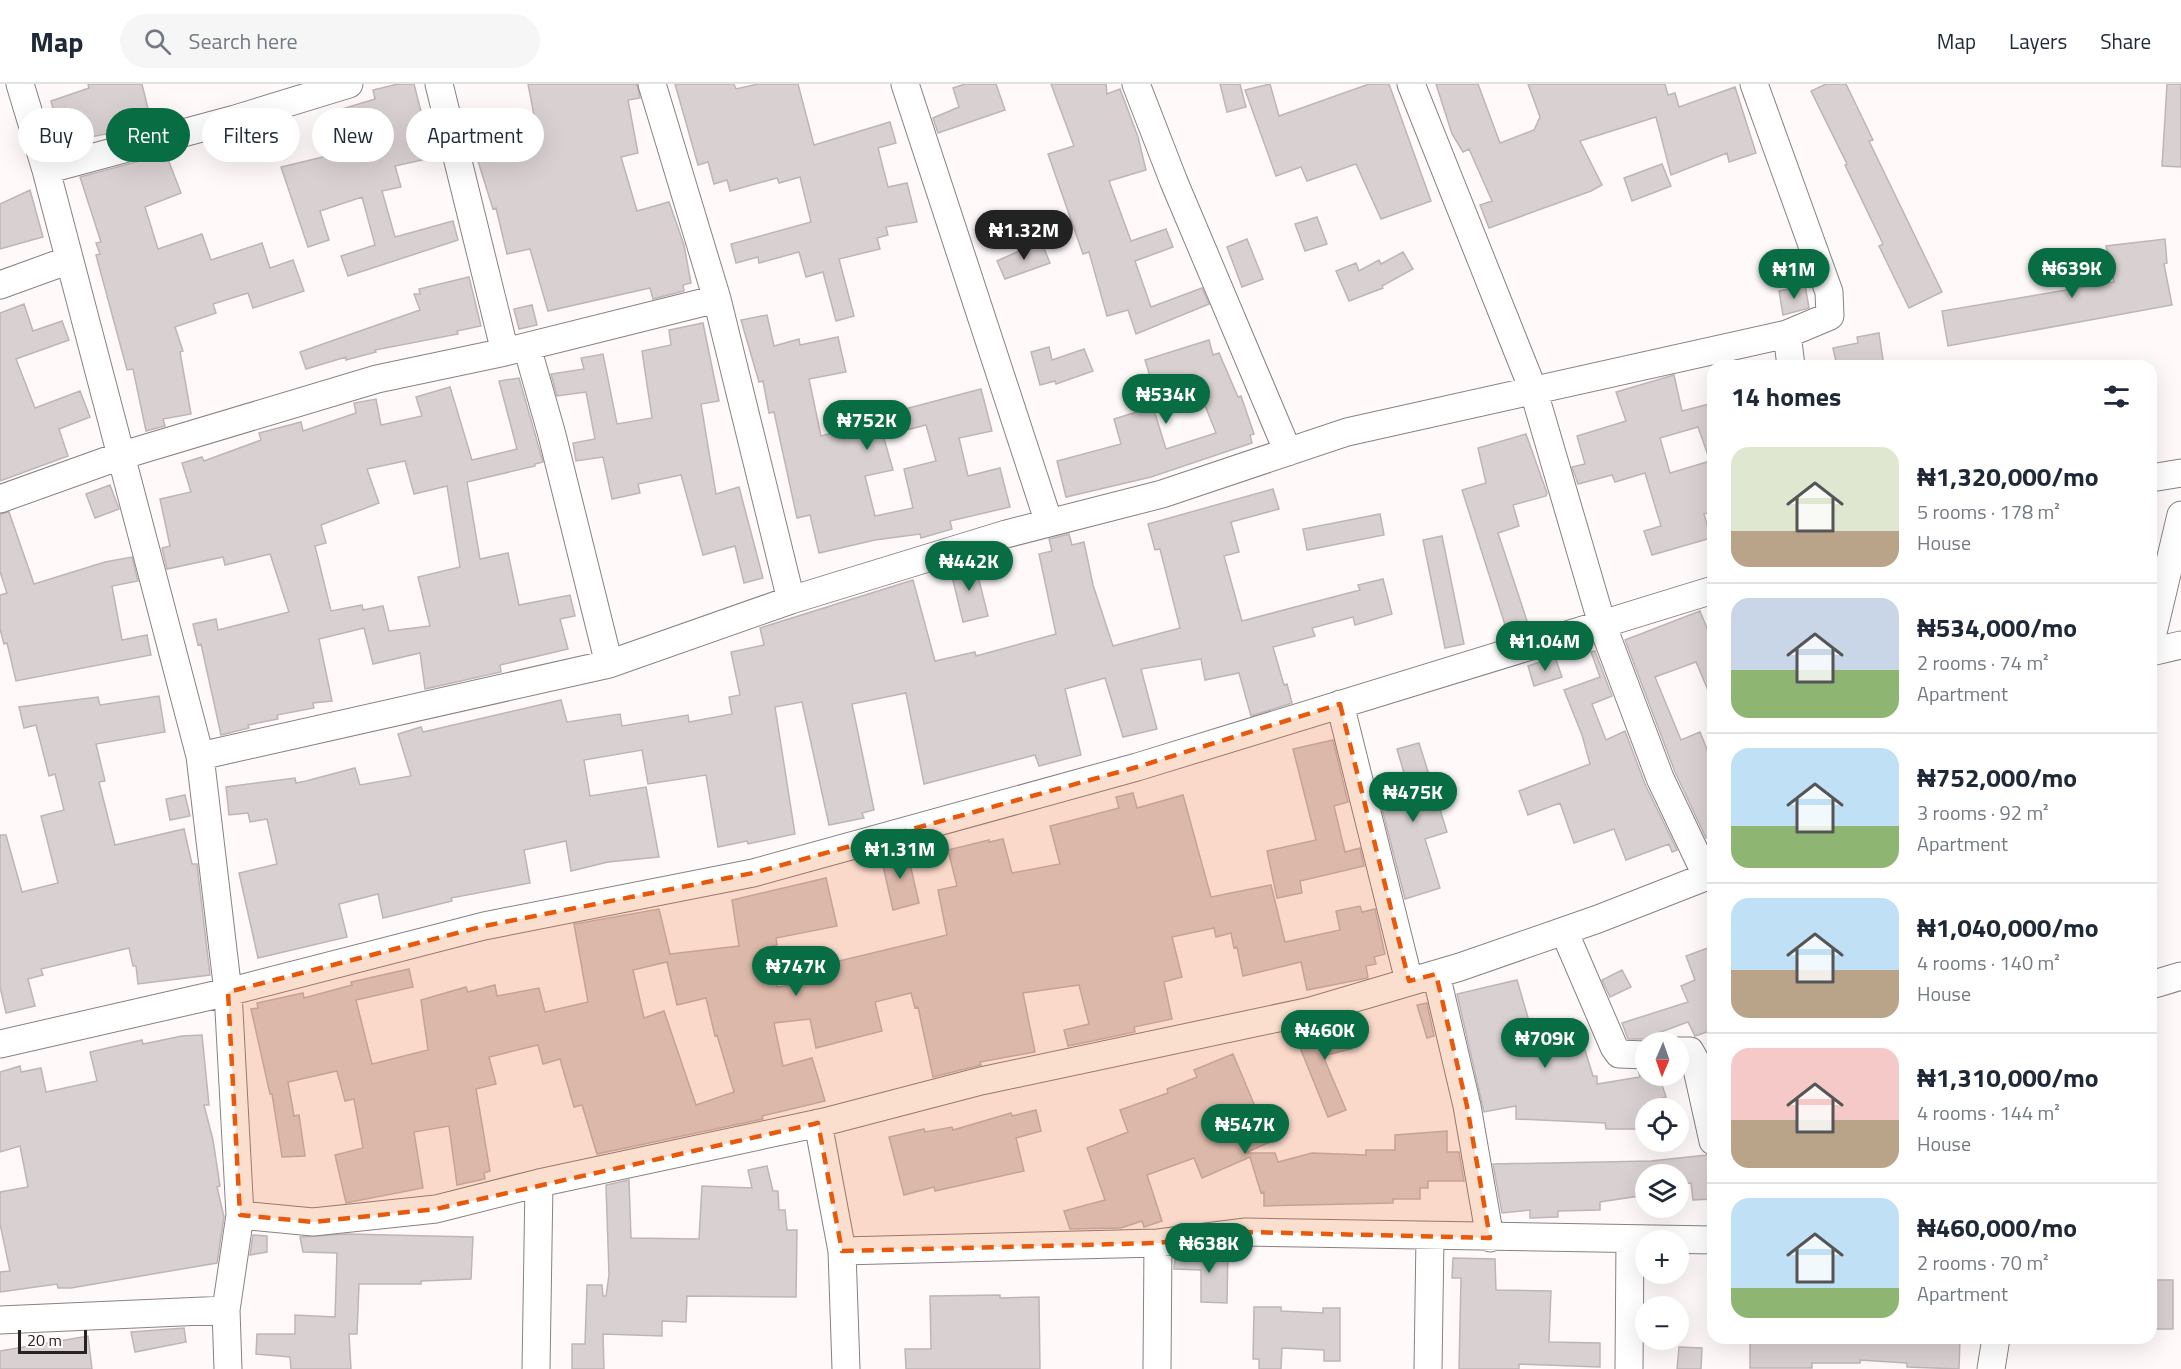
<!DOCTYPE html>
<html lang="en">
<head>
<meta charset="utf-8">
<style>
	body { margin:0; font-family:"Titillium Web",sans-serif; background:#f6f6f7; color:#1f2937; height:100vh; display:flex; flex-direction:column; font-size:22px; white-space:nowrap }
	* { box-sizing:border-box; margin:0 }
	p { font-size:20px; color:#747a83 }
	.icon { flex:none; width:33px; height:33px; fill:none; stroke:currentColor; stroke-width:2; stroke-linecap:round; stroke-linejoin:round }
	.map { position:relative; flex:1; overflow:hidden }
	.sheet { position:absolute; left:1707px; top:276px; width:450px; height:984px; display:flex; flex-direction:column; background:#fff; border-radius:18px; box-shadow:0 6px 24px #0002 }
	.sheet>* { flex:none }
	.top-card { position:absolute; left:18px; top:24px; width:570px; height:54px; display:flex; gap:12px }
	.needle { width:39px; rotate:182deg }
	.fabs { position:absolute; left:1635px; top:948px; display:grid; gap:12px }
	.fabs a { display:grid; place-items:center; width:54px; height:54px; border-radius:50%; background:#fff; box-shadow:0 6px 24px #0002; font-size:30px }
	.scale { position:absolute; left:18px; bottom:15px; width:69px; box-sizing:border-box; padding-left:6px; border:3px solid #272324; border-top:0; font-size:16px; line-height:21px; white-space:nowrap; color:#272324; -webkit-text-stroke:4px #fff9fa; paint-order:stroke }
	.price { position:absolute; translate:-50% -51px; padding:0 14px; border-radius:21px; background:#086d43; color:#fff; font-size:20px; line-height:39px; filter:drop-shadow(0 2px 3px #0008) }
	.price::after { content:''; position:absolute; left:50%; top:36px; width:18px; height:14px; margin-left:-9px; background:inherit; clip-path:polygon(0 0,100% 0,50% 100%) }
	.price.current { background:#222; color:#fff }
	ul { padding:0; list-style:none }
	li { display:flex; align-items:center; gap:18px; height:150px; padding:0 24px }
	li+li { border-top:2px solid #e0e1e3 }
	li span { display:grid; place-items:center; flex:none; width:168px; height:120px; border-radius:18px; color:#555 }
	li>.icon { margin-inline-start:auto }
	span .icon { width:72px; height:72px; fill:#fffc; stroke-width:1 }
	li b { font-size:26px }
	h2 { display:flex; justify-content:space-between; align-items:center; height:72px; padding:0 24px; font-size:26px }
	.tag { padding:0 21px; border-radius:27px; background:#fff; box-shadow:0 6px 24px #0002; font-size:21px; line-height:54px }
	.tag.current { background:#086d43; color:#fff }
	header { display:flex; align-items:center; gap:36px; box-sizing:border-box; height:84px; padding:0 30px; background:#fff; border-bottom:2px solid #e0e1e3 }
	header strong { font-size:28px }
	nav { display:flex; gap:33px; margin-inline-start:auto; font-size:21px }
	.search { width:420px; height:54px; background:#f6f6f7; display:flex; align-items:center; gap:15px; box-sizing:border-box; padding:0 21px; border-radius:33px; color:#747a83; font-size:22px }
	.map>svg:first-child { display:block }
	.building { fill:#d9d0d1; stroke:#beb5b6; stroke-width:1.5; fill-rule:evenodd }
	.lines { fill:none; stroke-linecap:round; stroke-linejoin:round }
	.street-casing { stroke:#898182; stroke-width:29 }
	.street { stroke:#fff; stroke-width:27 }
	.marked { fill:#e8590c; fill-opacity:0.2; stroke:#e8590c; stroke-width:4.5; stroke-dasharray:12 8; stroke-linejoin:round }
</style>
</head>
<body>
<header>
<strong>Map</strong>
<div class="search"><svg class="icon" aria-label="search" viewBox="0 0 24 24"><circle cx="10" cy="10" r="6"/><path d="M15 15l6 6"/></svg>Search here</div>
<nav><a>Map</a><a>Layers</a><a>Share</a></nav>
</header>
<div class="map">
<svg width="2181" height="1285" viewBox="0 0 2181 1285">
	<rect width="100%" height="100%" fill="#fff9fa"/>
	<!-- building -->
	<path class="building" d="M88,0H142L152,41L107,53L106,50L74,56L71,41L59,45L51,17L89,4Z
		M398,0H414L426,47L429,54L436,52L440,72L395,82L401,103L382,107L395,153L453,137L458,156L348,192L341,172L375,161L362,113L320,127L329,156L308,163L281,83L327,72L322,58L337,54L329,29L375,15L373,6Z
		M528,0H637L640,14L628,16L638,69L621,73L637,127L669,118L684,161L691,199L683,201L684,207L653,215L650,204L548,227L530,165L507,170L496,124L493,125L477,74L539,57Z
		M675,0H734L736,5L758,0H798L814,61L890,38L896,59L878,64L888,103L907,99L917,138L886,143L888,151L877,154L880,165L839,175L854,232L836,237L823,188L806,193L799,168L759,179L758,173L736,179L731,160L811,138L800,93L779,99L777,94L730,107L727,96L714,100L708,78L698,81Z
		M965,0H996L1005,26L938,49L933,34L959,23L953,4Z
		M1051,0H1106L1107,10L1120,5L1138,53L1146,86L1109,97L1131,157L1166,145L1173,163L1135,177L1151,223L1202,204L1209,220L1136,250L1128,226L1107,232L1089,168L1083,170L1048,70L1074,62Z
		M1220,0H1240L1246,23L1227,28Z
		M1270,0L1279,32L1369,0H1389L1431,117L1381,135L1356,80L1307,97L1301,83L1276,92L1245,6Z
		M1436,0H1478L1500,59L1534,46L1540,33L1528,0H1665L1668,11L1675,9L1679,23L1735,3L1756,69L1729,78L1727,69L1671,91L1656,33L1580,57L1602,101L1591,107L1489,144L1480,121L1492,117L1469,65L1463,68L1452,50Z
		M1826,0H1846L1873,56L1869,57L1942,208L1909,224L1879,162L1883,160L1845,81L1847,80L1811,7Z
		M2167,0H2181V83L2162,82Z
		M166,70L181,109L145,123L158,165L202,150L211,176L262,159L270,184L293,176L304,207L253,224L248,209L213,220L216,229L175,243L183,267L180,268L191,330L163,335L165,342L146,347L133,285L127,286L96,171L100,170L96,159L101,158L80,93Z
		M1662,80L1671,102L1632,117L1624,94Z
		M30,106L43,153L0,165V120Z
		M1317,133L1327,160L1305,167L1295,140Z
		M1247,155L1263,195L1242,203L1227,163Z
		M2165,155L2167,179L2164,180L2172,221L1948,262L1942,227L2114,198L2106,162Z
		M1041,157L1050,179L1005,195L997,177Z
		M1403,168L1413,185L1382,202L1383,204L1349,217L1336,187L1356,179L1359,187L1379,176L1381,180Z
		M469,193L481,242L457,247L458,250L375,266L376,268L346,276V273L306,285L300,268L420,226L414,210H420L419,205Z
		M1805,201L1809,224L1783,231L1779,207Z
		M24,220L33,247L62,237L69,256L16,275L35,324L80,307L90,333L59,345L68,372L0,397V229Z
		M532,221L537,241L519,245L514,225Z
		M767,231L774,262L799,255L800,261L838,253L846,288L809,295L821,352L879,337L893,386L865,392L875,432L913,424L904,385L936,377L926,341L887,351L882,331L981,305L992,347L959,354L968,392L1000,384L1010,423L950,437L952,445L921,454L920,450L875,456L819,469L810,431L797,434L774,328L769,329L763,297L759,298L741,236Z
		M703,239L719,317L701,320L716,410L739,403L763,494L744,499L735,462L703,471L681,391L638,400L640,409L612,415L603,373L576,377L573,359L595,355L586,308L557,312L551,290L584,285L581,274L603,270L617,340L652,334L642,267L671,261L669,246Z
		M1879,249L1884,282H1837L1833,264L1858,259L1857,253Z
		M1209,256L1213,271L1219,269L1238,313L1241,312L1254,350L1250,351L1252,359L1151,393L1066,413L1057,377L1121,360L1114,335L1153,323L1166,365L1216,349L1202,314L1160,325L1145,276Z
		M1049,263L1052,276L1084,265L1093,287L1056,300L1055,297L1040,301L1031,268Z
		M1674,291L1682,327L1713,319V427L1704,430L1711,454L1652,471L1644,447L1661,442L1645,389L1615,398L1612,391L1578,400L1572,383L1585,380L1577,352L1626,337L1616,308ZM1698,343L1710,377L1670,389L1660,354Z
		M519,294L543,378L535,380V382L467,398L480,475L508,469L519,521L570,511L575,532L560,535L568,565L500,581L501,588L425,605L420,569L373,580L364,544L319,555L332,617L313,619L314,624L277,631L278,635L248,641L249,644L221,651L201,560L198,561L193,540L216,535L218,546L289,528L270,470L225,481L223,473L167,485L162,464L170,462L160,415L191,408L182,379L202,373L204,377L261,356L259,349L301,338L303,347L356,329L354,319L376,315L381,341L422,332L416,313L450,303L472,376L517,365L499,297ZM405,377L414,410L447,402L460,483L418,493L430,542L389,547L383,522L363,526L362,521L331,527L315,462L326,459L321,441L379,419L367,385Z
		M1526,350L1547,409L1546,412L1513,421L1519,442L1498,449L1528,540L1507,547L1462,406L1486,399L1478,364Z
		M110,401L119,425L95,434L86,410Z
		M1273,405L1279,425L1231,438L1239,468L1224,472L1242,537L1360,506L1358,501L1383,495L1392,530L1355,541L1353,533L1312,544L1315,552L1273,563L1284,601L1287,600L1292,619L1251,632L1239,589L1205,596L1201,575L1141,585L1157,645L1123,653L1105,594L1065,605L1081,671L1039,682L1035,671L924,700L906,609L852,620L874,726L862,729L864,734L829,741L802,618L775,623L795,750L748,760L747,757L718,763L706,691L648,700L642,666L584,676L590,712L646,703L659,773L608,778L571,787L566,757L524,766L530,799L451,814L452,817L383,834L378,810L339,820L347,853L258,874L239,789L277,780L267,735L250,738L248,729L229,731L226,703L295,694L296,699L306,697L355,684L360,701L411,692L398,650L421,643L423,648L561,616L567,638L620,630L622,642L688,631L689,638L732,630L729,613L740,611L731,568L764,561L760,544L913,496L935,577L975,568L976,572L1056,550L1039,470L1052,467L1049,455L1069,450L1072,461L1084,458L1093,501L1113,562L1180,544L1160,465L1155,466L1148,440Z
		M9,428L34,500L105,478L132,473L138,497L112,502L122,556L147,551L151,571L16,597L7,559L4,560L0,545V511L7,509L0,488V430Z
		M1380,430L1384,451L1307,466L1303,445Z
		M1442,452L1464,560L1445,564L1423,456Z
		M974,476L988,532L963,538L950,484Z
		M1700,527L1707,544L1713,542V618L1696,578L1655,593L1681,656L1700,648L1713,680V751L1706,754L1675,688L1625,556Z
		M1595,567L1612,612L1592,620L1606,656L1625,647L1645,700L1677,766L1672,768L1669,760L1626,776L1614,745L1574,759L1560,719L1528,731L1519,707L1590,680L1582,651L1564,606L1600,593L1591,568Z
		M1555,573L1562,593L1534,602L1528,582Z
		M159,612L165,648L96,660L105,697L99,698L115,761L184,745L192,780H197L210,891L138,900L136,882H133L129,864L41,885L43,891L28,895L35,922L6,929L0,903V751H6L22,808L58,799L41,732L64,726L55,690L49,692L36,641L24,644L19,623L98,613L100,621Z
		M1333,656L1348,718L1334,722L1345,768L1360,764L1364,782L1300,797L1302,809L1277,814L1267,767L1316,756L1293,665Z
		M1419,659L1447,748L1425,755L1440,804L1405,815L1377,705L1406,696L1397,665Z
		M1133,709L1137,724L1183,711L1211,813L1271,801L1285,858L1340,846L1336,827L1360,822L1362,828L1375,825L1385,870L1374,873L1376,880L1366,882L1368,894L1307,906L1301,878L1243,892L1237,863L1234,864L1231,849L1216,853L1214,844L1172,853L1182,893L1164,898L1172,935L1134,943L1135,948L1068,962L1064,946L1089,940L1079,901L1023,909L1035,968L980,978L981,981L933,993L918,923L915,924L911,909L875,918L882,947L816,964L810,935L774,939L783,982L812,974L825,1017L762,1032L763,1035L597,1070L582,1021L574,1023L560,975L543,980L538,961L489,973L496,1000L476,1005L490,1087L484,1089L485,1095L457,1101L449,1042L414,1048L423,1104L346,1119L335,1071L363,1064L354,1015L345,1017L337,987L288,998L294,1032L299,1031L305,1072L282,1073L272,1010H270L251,925L258,924L257,919L303,909L304,914L352,901L351,898L409,885L413,903L356,916L372,980L428,966L421,916L466,903L468,908L495,901L497,912L539,904L545,928L588,918L574,840L659,825L670,870L739,862L732,816L826,794L837,842L776,854L777,861L772,862L777,903L818,898L815,886L836,881L835,878L947,851L938,806L957,802L948,766L989,756V758L1003,755L1012,789L1060,780L1050,742L1119,724L1116,713ZM667,878L677,921L706,914L715,952L717,951L734,1008L696,1021L664,927L644,934L633,886Z
		M185,711L190,732L170,736L166,715Z
		M907,767L919,819L893,826L881,773Z
		M1713,862V946L1695,952L1688,938L1647,953V955H1628L1622,939L1688,918L1681,902L1695,896L1686,872Z
		M1622,886L1631,903L1610,913L1602,896Z
		M1517,896L1536,961L1539,960L1541,966L1581,953L1593,992H1597V1000L1640,993L1638,986L1646,987V992H1659L1666,1013L1662,1014L1663,1024H1646V1045H1606L1605,1039L1516,1035V1022L1484,1028L1457,910Z
		M1427,919L1434,952L1427,954L1417,921Z
		M1343,937L1351,965L1323,972L1346,1026L1328,1033L1295,951Z
		M202,951L209,1021H204L213,1056L220,1102L217,1103L224,1133L217,1179L71,1204H58L57,1200L0,1208V1188L10,1187L0,1140V1108L28,1103L20,1062L0,1068V988L20,982L21,988L41,984L46,1008L97,997L90,968L142,956L143,960L182,952Z
		M1233,970L1270,1058L1245,1069H1275L1278,1078L1312,1069L1366,1071V1066H1395V1051L1447,1047V1068H1459L1464,1097H1428V1104H1420V1115H1393V1119L1264,1122V1108L1261,1109L1250,1073L1202,1094L1194,1074L1147,1091L1162,1137L1144,1143L1142,1137L1121,1144L1070,1145L1064,1127L1105,1116L1087,1064L1128,1048L1120,1026L1168,1009L1167,1005L1197,993L1194,986Z
		M1036,1026L1041,1047L1016,1054L1024,1087L935,1107L934,1103L904,1111L889,1053L924,1045L925,1048L952,1043L953,1046L1011,1029L1012,1032Z
		M1707,1071L1711,1072L1713,1115L1693,1116L1691,1099L1678,1100V1090H1646V1111L1600,1118V1126L1558,1127V1133L1530,1134V1126L1502,1129L1493,1080L1651,1077Z
		M767,1082L773,1107H778L779,1126H785L787,1146H797L796,1213L687,1212L686,1238L662,1237V1252L603,1250L604,1285H572V1260H585L587,1201H602L603,1212H606L609,1191L606,1101L629,1096L631,1154L699,1155L702,1102L752,1104L748,1086Z
		M347,1150L473,1153L471,1195L421,1197V1200H359L357,1250H349L351,1285H291L290,1273L256,1270L257,1250H295V1231L335,1233L337,1169L303,1168L300,1153Z
		M253,1151L267,1152V1168L250,1171Z
		M1228,1166L1227,1219L1201,1218V1186L1174,1185L1175,1173Z
		M1453,1174L1495,1175L1496,1206L1551,1207L1549,1258L1600,1259V1283L1519,1280V1285H1459L1461,1194H1452Z
		M2151,1196H2173V1245H2151Z
		M1000,1211V1214L1039,1213L1040,1285H906L905,1265H931L930,1212Z
		M1254,1223H1281V1227L1323,1229V1224H1340V1277H1324V1266L1282,1264L1281,1285H1259V1275H1253Z
		M184,1244L186,1258L135,1268L131,1248Z
		M88,1252L92,1285H0V1267Z
		M1750,1254H1960L1959,1285L1907,1283V1279L1860,1276V1279H1812V1284H1750Z
		M1679,1263L1702,1264L1701,1285H1677Z"/>
	<g class="lines">
		<defs>
			<path id="street" d="M20,0L46,86L200,672L228,908L240,1131L226,1226L228,1285
				M439,0L505,268
				M652,0L717,215L791,516
				M905,0L1049,439
				M1136,0L1174,98L1288,368
				M1411,0L1534,308L1602,540L1660,694L1707,793
				M46,86L235,35L349,0
				M0,201L69,176
				M1787,250L1791,282
				M527,263L552,351L609,580
				M2151,394L2181,389
				M0,415L120,372L377,295L505,268L717,215
				M2151,557L2181,431
				M2151,568L2181,561
				M1340,620L1409,897
				M200,672L609,580L791,516L1006,450L1162,410L1347,348L1787,250L1830,232L1829,208L1754,0
				M1564,847L1614,963L1619,970L1646,971
				M1436,890L1467,1022L1490,1154
				M2151,901L2181,892
				M0,960L228,908L484,842L753,789L1137,683L1713,506
				M1678,967H1690L1695,976L1713,1057
				M818,1039L842,1167L846,1285
				M539,1099L824,1038L981,997L1311,927L1460,883L1598,835L1713,790
				M240,1131L313,1138L436,1125L539,1099L536,1285
				M842,1167L1158,1159L1246,1148L1713,1156
				M0,1236L226,1226
				M1157,1285L1158,1159
				M1428,1285L1430,1153
				M1629,1285L1630,1155
				M1991,1285L1996,1254"/>
		</defs>
		<!-- street casing -->
		<use href="#street" class="street-casing"/>
		<!-- street -->
		<use href="#street" class="street"/>
	</g>
	<!-- marked area -->
	<path class="marked" d="M1340,620L1409,897L1436,890L1467,1022L1490,1154L1246,1148L1158,1159L842,1167L818,1039L436,1125L313,1138L240,1131L228,908L484,842L753,789L1137,683Z"/>
</svg>
<div class="fabs">
<a><svg class="needle" viewBox="-14 -14 28 28"><path d="M0-13l5 13h-10z" fill="#e53935"/><path d="M0 13l5-13h-10z" fill="#747a83"/></svg></a>
<a><svg class="icon" aria-label="locate" viewBox="0 0 24 24"><circle cx="12" cy="12" r="6"/><path d="M12 2v4M12 18v4M2 12h4M18 12h4"/></svg></a>
<a><svg class="icon" aria-label="layers" viewBox="0 0 24 24"><path d="M12 4l9 5-9 5-9-5zM3 14l9 5 9-5"/></svg></a>
<a>+</a>
<a>−</a>
</div>
<div class="scale">20 m</div>
<b class="price current" style="left:1024px;top:177px">₦1.32M</b>
<b class="price" style="left:2072px;top:215px">₦639K</b>
<b class="price" style="left:1794px;top:216px">₦1M</b>
<b class="price" style="left:1166px;top:341px">₦534K</b>
<b class="price" style="left:867px;top:367px">₦752K</b>
<b class="price" style="left:969px;top:508px">₦442K</b>
<b class="price" style="left:1545px;top:588px">₦1.04M</b>
<b class="price" style="left:1413px;top:739px">₦475K</b>
<b class="price" style="left:900px;top:796px">₦1.31M</b>
<b class="price" style="left:796px;top:913px">₦747K</b>
<b class="price" style="left:1325px;top:977px">₦460K</b>
<b class="price" style="left:1545px;top:985px">₦709K</b>
<b class="price" style="left:1245px;top:1071px">₦547K</b>
<b class="price" style="left:1209px;top:1190px">₦638K</b>
<div class="top-card">
<a class="tag">Buy</a>
<a class="tag current">Rent</a>
<a class="tag">Filters</a>
<a class="tag">New</a>
<a class="tag">Apartment</a>
</div>
<section class="sheet">
<h2>14 homes<svg class="icon" aria-label="filters" viewBox="0 0 24 24"><path d="M4 7h16M4 17h16"/><circle cx="9" cy="7" r="2"/><circle cx="15" cy="17" r="2"/></svg></h2>
<ul>
<li><span style="background:linear-gradient(#dfe7d0 70%,#b9a48a 0)"><svg class="icon" aria-label="home" viewBox="0 0 24 24"><path d="M3 11l9-7 9 7M6 9v11h12V9"/></svg></span><div><b>₦1,320,000/mo</b><p>5 rooms · 178 m²</p><p>House</p></div></li>
<li><span style="background:linear-gradient(#c9d6e8 60%,#8fb573 0)"><svg class="icon" aria-label="home" viewBox="0 0 24 24"><path d="M3 11l9-7 9 7M6 9v11h12V9"/></svg></span><div><b>₦534,000/mo</b><p>2 rooms · 74 m²</p><p>Apartment</p></div></li>
<li><span style="background:linear-gradient(#bfe0f5 65%,#8fb573 0)"><svg class="icon" aria-label="home" viewBox="0 0 24 24"><path d="M3 11l9-7 9 7M6 9v11h12V9"/></svg></span><div><b>₦752,000/mo</b><p>3 rooms · 92 m²</p><p>Apartment</p></div></li>
<li><span style="background:linear-gradient(#bfe0f5 60%,#b9a48a 0)"><svg class="icon" aria-label="home" viewBox="0 0 24 24"><path d="M3 11l9-7 9 7M6 9v11h12V9"/></svg></span><div><b>₦1,040,000/mo</b><p>4 rooms · 140 m²</p><p>House</p></div></li>
<li><span style="background:linear-gradient(#f6c9c9 60%,#b9a48a 0)"><svg class="icon" aria-label="home" viewBox="0 0 24 24"><path d="M3 11l9-7 9 7M6 9v11h12V9"/></svg></span><div><b>₦1,310,000/mo</b><p>4 rooms · 144 m²</p><p>House</p></div></li>
<li><span style="background:linear-gradient(#bfe0f5 75%,#8fb573 0)"><svg class="icon" aria-label="home" viewBox="0 0 24 24"><path d="M3 11l9-7 9 7M6 9v11h12V9"/></svg></span><div><b>₦460,000/mo</b><p>2 rooms · 70 m²</p><p>Apartment</p></div></li>
</ul>
</section>
</div>
</body>
</html>
